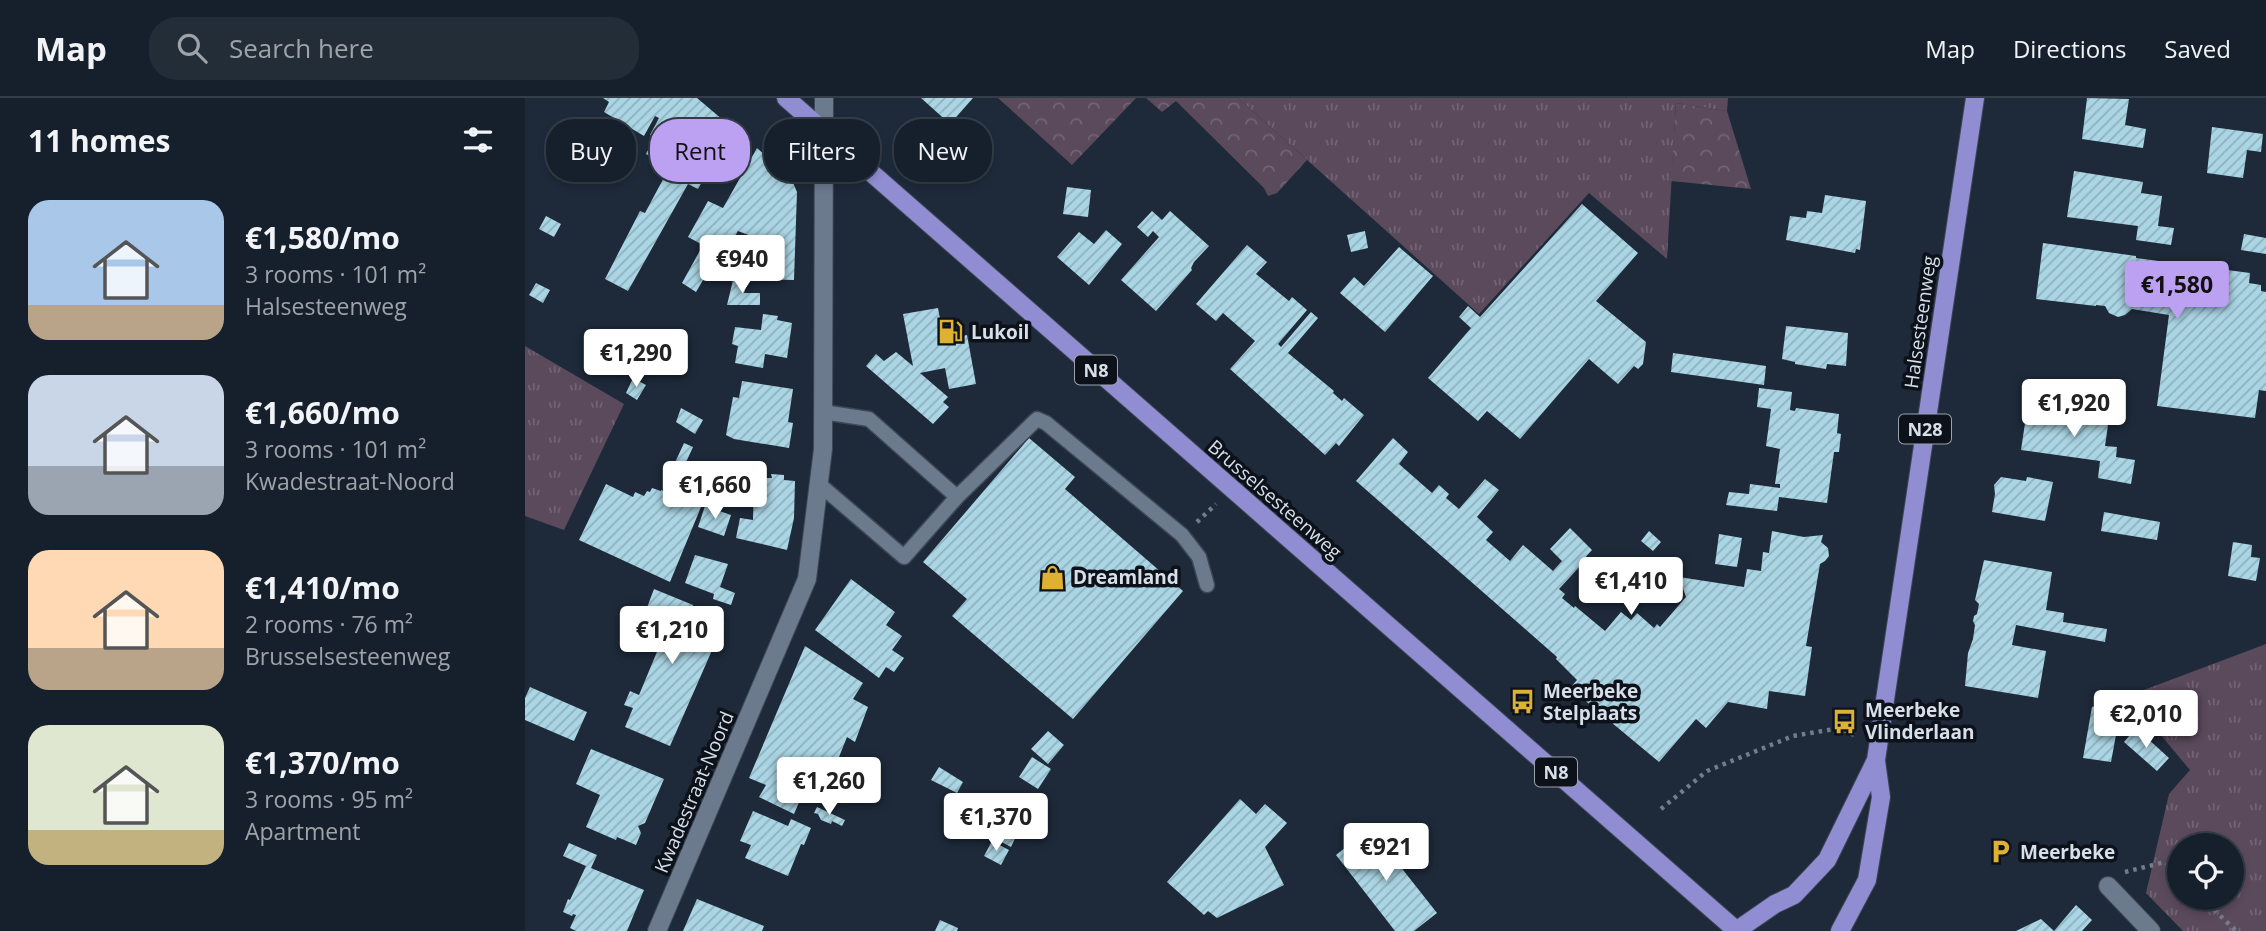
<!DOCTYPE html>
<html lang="en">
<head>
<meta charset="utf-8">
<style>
	body { margin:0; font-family:"Open Sans",sans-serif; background:#232d38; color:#f1f3f6; height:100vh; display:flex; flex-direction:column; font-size:26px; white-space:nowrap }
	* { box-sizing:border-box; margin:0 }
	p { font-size:23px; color:#9ea3a9 }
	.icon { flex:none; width:38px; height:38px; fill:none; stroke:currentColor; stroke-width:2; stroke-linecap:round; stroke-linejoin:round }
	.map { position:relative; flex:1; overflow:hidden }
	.side { display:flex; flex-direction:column; background:#16202c; width:525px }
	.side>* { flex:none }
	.top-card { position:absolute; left:21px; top:21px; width:665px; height:63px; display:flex; gap:14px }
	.buttons { position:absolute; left:1642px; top:735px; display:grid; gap:14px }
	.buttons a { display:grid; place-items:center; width:77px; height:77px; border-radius:50%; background:#16202c; box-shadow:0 4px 10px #0003,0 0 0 2px #353e48; font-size:35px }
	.price { position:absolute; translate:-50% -60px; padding:0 16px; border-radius:7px; background:#fff; color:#222; font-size:23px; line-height:46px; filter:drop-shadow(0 2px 4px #0008) }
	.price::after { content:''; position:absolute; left:50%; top:42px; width:21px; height:16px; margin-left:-10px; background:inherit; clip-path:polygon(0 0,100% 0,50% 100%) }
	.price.active { background:#bca0f2; color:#111 }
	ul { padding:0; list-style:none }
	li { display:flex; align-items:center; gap:21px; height:175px; padding:0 28px }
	li span { display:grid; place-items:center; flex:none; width:196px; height:140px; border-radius:21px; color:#555 }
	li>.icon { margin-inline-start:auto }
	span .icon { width:84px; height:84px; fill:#fffc; stroke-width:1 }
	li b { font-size:30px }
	h2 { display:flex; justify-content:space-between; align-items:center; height:84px; padding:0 28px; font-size:30px }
	.chip { padding:0 24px; border-radius:28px; background:#16202c; box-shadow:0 4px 10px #0003,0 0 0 2px #353e48; font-size:24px; line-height:63px }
	.chip.active { background:#bca0f2; color:#111 }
	header { display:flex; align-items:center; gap:42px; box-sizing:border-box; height:98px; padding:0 35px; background:#16202c; border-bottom:2px solid #353e48 }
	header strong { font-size:33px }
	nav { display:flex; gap:38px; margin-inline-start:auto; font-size:24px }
	.search { width:490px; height:63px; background:#232d38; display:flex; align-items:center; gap:18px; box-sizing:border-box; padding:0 24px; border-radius:28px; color:#9ea3a9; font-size:26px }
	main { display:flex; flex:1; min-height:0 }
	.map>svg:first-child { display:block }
	.grass { fill:url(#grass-tufts); fill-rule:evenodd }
	.forest { fill:url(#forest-crowns) }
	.building { fill:url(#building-hatch) }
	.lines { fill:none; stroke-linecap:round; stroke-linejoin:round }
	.lane-casing { stroke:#3d4755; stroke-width:17 }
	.street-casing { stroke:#3d4755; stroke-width:20 }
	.primary-casing { stroke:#3d4755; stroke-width:20 }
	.path { stroke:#737d8a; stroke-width:4.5; stroke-dasharray:3.5 5; stroke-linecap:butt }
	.lane { stroke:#6c7a8e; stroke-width:14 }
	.street { stroke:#6c7a8e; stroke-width:18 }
	.primary { stroke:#918dd2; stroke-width:18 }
	.labels { text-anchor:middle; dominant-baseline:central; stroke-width:7; stroke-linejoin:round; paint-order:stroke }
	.shield { fill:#0d121a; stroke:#9aa2ac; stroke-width:2 }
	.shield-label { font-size:18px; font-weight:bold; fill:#d7dfea }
	.street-label { font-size:19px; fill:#d7dfea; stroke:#0d121a }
	.poi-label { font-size:19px; font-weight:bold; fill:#d7dfea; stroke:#0d121a; text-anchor:start }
</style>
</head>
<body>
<header>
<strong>Map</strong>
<div class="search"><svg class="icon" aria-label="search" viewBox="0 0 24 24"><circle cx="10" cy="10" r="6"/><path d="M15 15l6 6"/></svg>Search here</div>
<nav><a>Map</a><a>Directions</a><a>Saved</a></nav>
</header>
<main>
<section class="side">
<h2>11 homes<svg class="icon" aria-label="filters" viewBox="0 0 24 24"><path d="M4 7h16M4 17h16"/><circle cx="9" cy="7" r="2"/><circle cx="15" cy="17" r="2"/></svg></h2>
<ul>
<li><span style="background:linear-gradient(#a9c7e8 75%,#b9a48a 0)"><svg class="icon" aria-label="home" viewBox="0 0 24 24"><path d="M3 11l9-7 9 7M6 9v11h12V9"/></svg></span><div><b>€1,580/mo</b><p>3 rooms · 101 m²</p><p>Halsesteenweg</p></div></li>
<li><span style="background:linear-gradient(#c9d6e8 65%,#9aa5b1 0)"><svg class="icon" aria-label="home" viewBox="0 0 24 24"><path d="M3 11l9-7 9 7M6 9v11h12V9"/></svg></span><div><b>€1,660/mo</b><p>3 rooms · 101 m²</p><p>Kwadestraat-Noord</p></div></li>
<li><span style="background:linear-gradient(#ffd9b3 70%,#b9a48a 0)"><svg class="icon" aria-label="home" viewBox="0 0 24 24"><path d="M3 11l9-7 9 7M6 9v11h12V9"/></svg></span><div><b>€1,410/mo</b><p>2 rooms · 76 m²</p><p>Brusselsesteenweg</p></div></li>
<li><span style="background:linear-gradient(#dfe7d0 75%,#c2b280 0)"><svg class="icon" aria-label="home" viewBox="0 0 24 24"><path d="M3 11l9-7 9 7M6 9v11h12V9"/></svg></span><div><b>€1,370/mo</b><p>3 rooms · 95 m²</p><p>Apartment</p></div></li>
</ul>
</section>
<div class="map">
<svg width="1741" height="833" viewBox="0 0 1741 833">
	<defs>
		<pattern id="grass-tufts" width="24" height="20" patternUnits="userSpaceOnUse" patternTransform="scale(1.75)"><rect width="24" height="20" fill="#5b4a5c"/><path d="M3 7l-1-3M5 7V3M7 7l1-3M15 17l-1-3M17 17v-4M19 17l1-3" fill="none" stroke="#726474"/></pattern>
		<pattern id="forest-crowns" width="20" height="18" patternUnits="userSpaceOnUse" patternTransform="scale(1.75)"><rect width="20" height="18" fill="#5b4a5c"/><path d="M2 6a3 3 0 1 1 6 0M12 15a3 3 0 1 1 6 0" fill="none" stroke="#726474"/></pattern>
		<pattern id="building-hatch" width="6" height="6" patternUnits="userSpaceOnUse" patternTransform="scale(1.75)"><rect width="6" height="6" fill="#aad5e4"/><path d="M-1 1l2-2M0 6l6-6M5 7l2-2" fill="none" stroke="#90b0bc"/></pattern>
	</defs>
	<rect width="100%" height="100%" fill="#1e2a3a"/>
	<!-- grass -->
	<path class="grass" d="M713,0H1203L1202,13L1151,5L1142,161L1064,95L954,216Z
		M0,248L99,306L39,432L0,418Z
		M1741,546V833H1658L1621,795L1644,696L1665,672L1603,598ZM1654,747H1706V800H1654Z"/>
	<!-- forest -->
	<path class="forest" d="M473,0H611L547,67Z
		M621,0H713L782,62L752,95L743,98L739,90L651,3L637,14Z
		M1151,5L1202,13L1226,91L1146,83Z"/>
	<!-- building -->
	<path class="building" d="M78,0H172L198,22L220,37L201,72L188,65L173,91L163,86L103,193L80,181L115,113L120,115L143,72L134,66L135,64L121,56L130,39L125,37L134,20L130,18L119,38L79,14L84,4Z
		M396,0H448L425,26Z
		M1562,0L1604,1L1600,27L1621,31L1618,50L1557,41Z
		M1687,29L1738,36L1736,54L1722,52L1718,80L1682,75Z
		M232,50L266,80L272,94L269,182L228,181L210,173L226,138L213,133L187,180L181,177L171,194L157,185L178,147L163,139L183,103L198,110Z
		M1549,73L1618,84L1616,95L1637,98L1633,128L1649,130L1646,147L1611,142L1613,128L1542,119Z
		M542,89L566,92L563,119L538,116Z
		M1300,97L1341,103L1335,152L1331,151L1330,155L1261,142L1265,118L1281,120L1282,113L1297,115Z
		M1057,106L1113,155L1071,203L1121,244L1118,266L1113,271L1109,268L1093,286L1064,261L995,341L962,313L953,323L903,280L946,230L934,219L943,208L955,219Z
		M627,113L637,122L645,113L684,148L669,164L666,170L667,172L631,213L596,182L634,139L628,133L623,139L612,129Z
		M21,118L36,126L29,139L14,131Z
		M581,132L597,146L564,187L532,159L554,134L569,146Z
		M840,133L843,150L826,154L822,137Z
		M1719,136L1741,140V156L1716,152Z
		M1518,145L1611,158V160L1725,175L1724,185L1736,187V193L1741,194V293L1734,292L1730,320L1632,308L1644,217L1607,211L1600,217L1593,219L1584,215L1580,208L1571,207V208L1511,201Z
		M722,147L742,164L731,176L764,203L767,199L782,212L753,246L756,249L786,214L793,220L763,255L809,293L808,295L817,303L819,300L839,317L814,348L811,345L800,357L705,271L730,243L698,215L691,223L671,206Z
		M874,149L908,178L860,234L815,195L829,179L839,188Z
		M209,178L216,181L215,185L222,186L219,195H235V207H202Z
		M11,185L25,192L18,205L4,197Z
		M413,210L419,242L442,237L451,286L424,291L420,270L395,275L423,299L418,304L424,309L408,326L341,268L351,256L359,263L371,254L388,268L378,216Z
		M238,216L253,218L252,222L267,225L262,260L240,256L238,270L210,265L213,248L207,246L210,229L236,232Z
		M1261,228L1323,235L1321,268L1302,266L1301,271L1270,266V264L1257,261Z
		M130,244L144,251L136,266L122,259Z
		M1148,255L1241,268L1239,287L1146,274Z
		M108,280L121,287L112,302L101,295Z
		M217,283L268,291L263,324L268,325L264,350L209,341L201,337L208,299L214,300Z
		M1234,290L1267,294L1265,312L1270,313L1271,310L1314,316L1312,335L1316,336L1314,354H1309L1302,405L1254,399L1252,413L1201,407L1204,394L1224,396L1225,386L1255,390V386H1250L1255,351L1241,348L1246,311L1232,309Z
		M1503,305L1560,310V316L1584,320L1580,348L1592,349L1591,359L1610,362L1606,386L1573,380L1575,363L1496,352Z
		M156,310L178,322L170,336L151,324Z
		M504,340L550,379L540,391L658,493L548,621L427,518L442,501L398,464Z
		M868,340L883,354L874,366L907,395L914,387L924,396L921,400L934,411L960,381L974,392L952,419L968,434L961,442L985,463L998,447L1028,473L1037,463L1025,451L1045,430L1067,452L1055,465L1057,466L1034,491L1040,496L1037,500L1049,510L1050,508L1080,533L1096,514L1106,522L1112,515L1129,530L1132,526L1135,529L1161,499L1154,479L1219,489L1222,471L1236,473L1238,454L1244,455L1247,433L1279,439L1298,437L1296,444L1303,450L1304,458L1300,463L1295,466L1281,548L1287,549L1280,598L1244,593L1242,611L1203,604L1181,630L1171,621L1134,664L1045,590L1052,582L1031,561L1032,559L831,383Z
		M159,345L168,349L151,386L142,382Z
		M246,376L259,377V382L270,383L269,420L262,452L211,440L215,420L228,422L229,380H247Z
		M1476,379L1501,383L1502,379L1528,384L1520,423L1467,414L1470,396L1469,387Z
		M81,386L108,399L110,394L119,398L122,393L125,394L127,390L136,393V392L176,409L145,484L54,442Z
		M180,408L206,417L199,438L173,429Z
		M1579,414L1635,424L1632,442L1576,433Z
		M1124,433L1136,444L1128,453L1116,443Z
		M1194,436L1217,440L1212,469L1190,466Z
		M1708,444L1727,447L1726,459L1735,460L1731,483L1703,478Z
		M170,457L203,466L195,489L210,495L206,507L188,501L189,496L160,485Z
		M1459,462L1527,474L1521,512L1539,515L1538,524L1582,531L1580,544L1491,527L1487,547L1521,553L1513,600L1440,588L1443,555L1448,541L1450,527L1448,523L1449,518L1452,516L1454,506L1450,502Z
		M326,481L370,514L361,527L377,538L367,552L379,560L369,574L361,569L354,580L290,532Z
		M129,491L168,507L166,512L199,525L145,648L100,629L108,610L99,607L105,593L114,597L139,537L115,528Z
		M280,548L338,585L328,601L343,609L330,644L322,639L314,659L325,666L314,692L291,680L280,705L275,702L269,716L234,699L241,687L224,680Z
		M5,589L62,614L49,643L0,622V600Z
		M1598,599L1586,664L1558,660L1567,609Z
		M1611,630L1644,660L1632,673L1599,644Z
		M523,633L539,647L523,666L506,651Z
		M66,651L139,681L120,725L113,728L116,735L111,747L92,739L91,742L61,729L75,697L51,686Z
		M507,659L526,671L513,691L494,679Z
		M414,669L438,684L432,695L406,682Z
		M715,701L731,716L740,706L762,725L740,749L759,787L692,820L683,813L679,817L642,784Z
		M292,709L320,722L317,728L307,723L306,726L296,722L293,716L289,715Z
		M228,713L263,728L266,721L286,730L279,747L276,746L263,778L220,760L226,747L215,743Z
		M473,720L494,732L486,749L465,738Z
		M845,730L912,815L889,833H870L811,757Z
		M467,743L484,752L476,767L459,758Z
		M44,745L72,757L66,770L119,792L102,833H51L45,830L51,817L48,816L47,818L38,814L43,801L45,802L61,768L38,758Z
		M172,801L239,828L237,833H158Z
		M1551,807L1567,822L1557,833H1491L1516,821L1529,833Z
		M415,822L433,830L432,833H410Z"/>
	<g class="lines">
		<defs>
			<path id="lane" d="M298,314L344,321L432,399L512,321L521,325L657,437L674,459L682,487
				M294,386L379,459L432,399"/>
			<path id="street" d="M1583,788L1626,833
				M132,833L282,481L298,351L299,0"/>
			<path id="primary" d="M261,0L1212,833
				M1211,833L1250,806L1269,797L1302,762L1351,662L1450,0
				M1315,833L1342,782L1356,699L1351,663"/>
		</defs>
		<!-- lane casing -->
		<use href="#lane" class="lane-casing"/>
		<!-- street casing -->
		<use href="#street" class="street-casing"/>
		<!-- primary casing -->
		<use href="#primary" class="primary-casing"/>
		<!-- path -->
		<path class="path" d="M672,424L691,406
			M1136,711L1182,673L1268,638L1315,630L1333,639
			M1600,774L1640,764L1654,777
			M1677,800L1711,833"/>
		<!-- lane -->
		<use href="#lane" class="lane"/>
		<!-- street -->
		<use href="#street" class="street"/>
		<!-- primary -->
		<use href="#primary" class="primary"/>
	</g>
	<!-- icons -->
	<defs>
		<symbol id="fuel-bare" viewBox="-9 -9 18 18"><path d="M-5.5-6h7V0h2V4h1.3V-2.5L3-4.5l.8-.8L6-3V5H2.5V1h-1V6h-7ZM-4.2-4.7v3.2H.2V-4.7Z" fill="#deb133" stroke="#0d121a" stroke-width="2.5" paint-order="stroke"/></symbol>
		<symbol id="shop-bare" viewBox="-9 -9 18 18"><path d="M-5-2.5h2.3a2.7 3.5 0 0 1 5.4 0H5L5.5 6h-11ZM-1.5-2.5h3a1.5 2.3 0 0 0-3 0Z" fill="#deb133" stroke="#0d121a" stroke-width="2.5" paint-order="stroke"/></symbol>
		<symbol id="bus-bare" viewBox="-9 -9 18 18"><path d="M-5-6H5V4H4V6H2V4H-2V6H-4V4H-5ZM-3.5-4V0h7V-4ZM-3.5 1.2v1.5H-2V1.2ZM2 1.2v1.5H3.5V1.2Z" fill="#deb133" stroke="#0d121a" stroke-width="2.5" paint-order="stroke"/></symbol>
		<symbol id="parking-bare" viewBox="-9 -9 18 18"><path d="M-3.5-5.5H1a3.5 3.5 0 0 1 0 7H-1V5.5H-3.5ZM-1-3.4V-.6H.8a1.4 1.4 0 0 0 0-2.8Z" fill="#deb133" stroke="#0d121a" stroke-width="2.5" paint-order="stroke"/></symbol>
	</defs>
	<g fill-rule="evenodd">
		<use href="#fuel-bare" x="408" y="216" width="35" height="35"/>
		<use href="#shop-bare" x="510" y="462" width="35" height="35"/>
		<use href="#bus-bare" x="980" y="586" width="35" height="35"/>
		<use href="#bus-bare" x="1302" y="606" width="35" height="35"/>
		<use href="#parking-bare" x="1458" y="736" width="35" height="35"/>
	</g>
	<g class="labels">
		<!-- shield labels -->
		<g class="shield">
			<rect x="550" y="257.5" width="42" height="29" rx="5"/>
			<rect x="1374" y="316.5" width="52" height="29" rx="5"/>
			<rect x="1010" y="659.5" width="42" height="29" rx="5"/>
		</g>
		<g class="shield-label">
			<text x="571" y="272">N8</text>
			<text x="1400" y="331">N28</text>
			<text x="1031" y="674">N8</text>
		</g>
		<!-- street labels -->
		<g class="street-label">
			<text transform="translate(1395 224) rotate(-82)">Halsesteenweg</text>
			<text transform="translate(750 401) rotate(41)">Brusselsesteenweg</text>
			<text transform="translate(169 694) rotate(-67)">Kwadestraat-Noord</text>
		</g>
		<!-- poi labels -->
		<g class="poi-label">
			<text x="446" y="234">Lukoil</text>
			<text x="548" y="479">Dreamland</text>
			<text x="1018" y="593">Meerbeke<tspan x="1018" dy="22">Stelplaats</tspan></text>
			<text x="1340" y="612">Meerbeke<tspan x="1340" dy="22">Vlinderlaan</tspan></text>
			<text x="1495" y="754">Meerbeke</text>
		</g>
	</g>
</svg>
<div class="buttons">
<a><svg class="icon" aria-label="locate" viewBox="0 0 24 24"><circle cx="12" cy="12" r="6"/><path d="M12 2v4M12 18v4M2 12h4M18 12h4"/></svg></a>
</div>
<b class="price" style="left:217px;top:197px">€940</b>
<b class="price active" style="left:1652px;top:223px">€1,580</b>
<b class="price" style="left:111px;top:291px">€1,290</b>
<b class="price" style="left:1549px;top:341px">€1,920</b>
<b class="price" style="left:190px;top:423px">€1,660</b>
<b class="price" style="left:1106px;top:519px">€1,410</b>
<b class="price" style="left:147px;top:568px">€1,210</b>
<b class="price" style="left:1621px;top:652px">€2,010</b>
<b class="price" style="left:304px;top:719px">€1,260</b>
<b class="price" style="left:471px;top:755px">€1,370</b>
<b class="price" style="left:861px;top:785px">€921</b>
<div class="top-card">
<a class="chip">Buy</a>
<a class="chip active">Rent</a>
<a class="chip">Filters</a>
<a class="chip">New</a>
</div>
</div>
</main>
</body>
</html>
